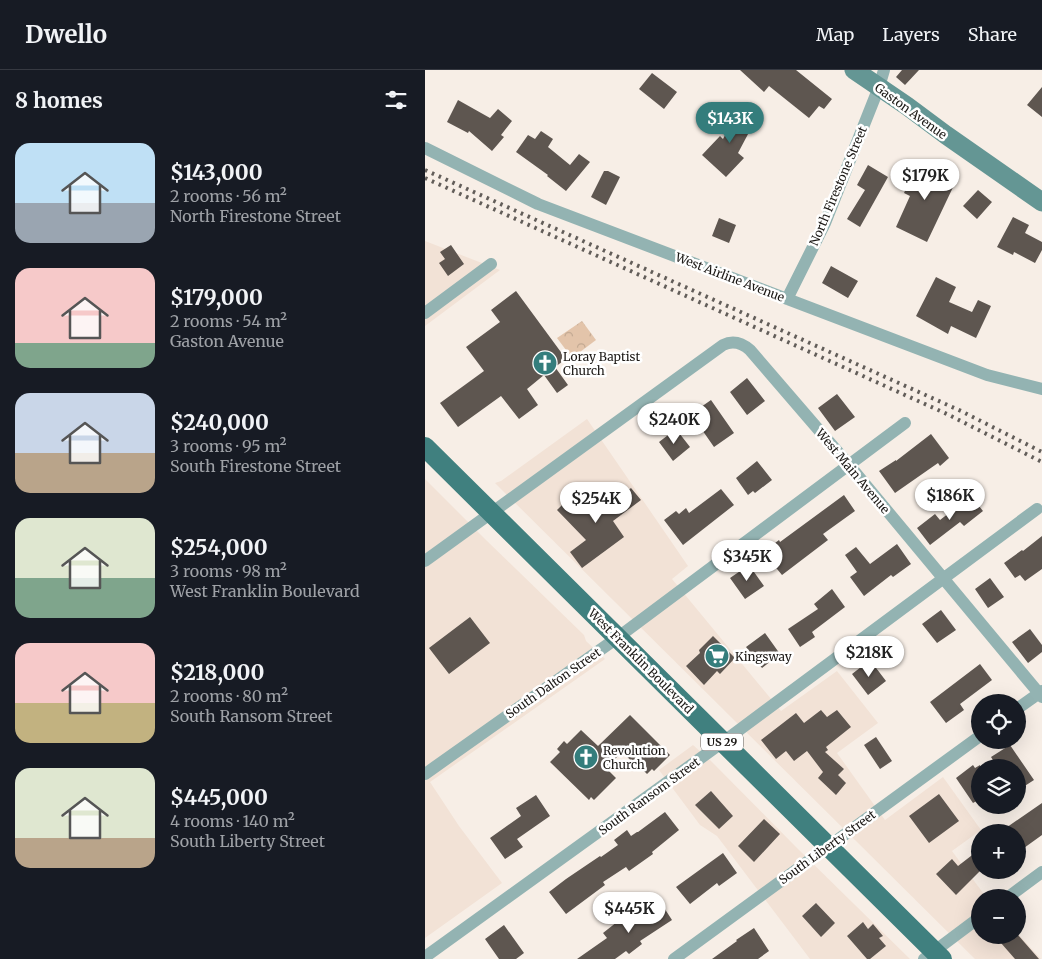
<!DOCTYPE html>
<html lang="en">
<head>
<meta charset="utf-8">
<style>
	body { margin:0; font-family:Merriweather,serif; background:#20242c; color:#f1f3f6; height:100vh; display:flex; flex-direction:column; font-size:19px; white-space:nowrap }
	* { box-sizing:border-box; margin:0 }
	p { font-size:16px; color:#9ea1a6 }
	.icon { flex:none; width:28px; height:28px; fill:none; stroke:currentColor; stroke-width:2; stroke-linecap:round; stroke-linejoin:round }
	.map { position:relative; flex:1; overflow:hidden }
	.sheet { display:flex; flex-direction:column; background:#171b24; width:425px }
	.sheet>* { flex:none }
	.buttons { position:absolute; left:546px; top:624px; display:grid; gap:10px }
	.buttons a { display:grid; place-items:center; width:55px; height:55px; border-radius:50%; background:#171b24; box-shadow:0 5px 20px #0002; font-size:25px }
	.price { position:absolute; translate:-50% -42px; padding:0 11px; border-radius:18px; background:#fff; color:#222; font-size:16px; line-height:32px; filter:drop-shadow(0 1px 2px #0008) }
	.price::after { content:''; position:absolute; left:50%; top:30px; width:15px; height:11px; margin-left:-8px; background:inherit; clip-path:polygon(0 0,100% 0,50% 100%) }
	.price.current { background:#347d7c; color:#fff }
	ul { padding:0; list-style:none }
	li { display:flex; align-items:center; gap:15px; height:125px; padding:0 15px }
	li span { display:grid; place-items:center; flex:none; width:140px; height:100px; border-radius:15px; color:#555 }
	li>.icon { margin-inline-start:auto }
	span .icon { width:60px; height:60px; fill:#fffc; stroke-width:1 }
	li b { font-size:21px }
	h2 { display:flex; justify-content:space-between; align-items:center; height:60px; padding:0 15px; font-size:21px }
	header { display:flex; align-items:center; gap:30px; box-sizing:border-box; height:70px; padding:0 25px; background:#171b24; border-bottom:1px solid #363941 }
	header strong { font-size:24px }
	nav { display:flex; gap:28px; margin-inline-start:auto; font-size:18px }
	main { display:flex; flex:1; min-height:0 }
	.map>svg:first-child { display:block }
	.built { fill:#f2e2d6 }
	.forest { fill:url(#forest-crowns) }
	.building { fill:#5e5650 }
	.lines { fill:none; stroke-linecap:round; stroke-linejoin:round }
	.street { stroke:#93b3b2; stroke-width:12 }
	.secondary { stroke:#649694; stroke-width:19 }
	.primary { stroke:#40807f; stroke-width:20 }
	.rail { stroke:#625d59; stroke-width:4; stroke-dasharray:2.5 5; stroke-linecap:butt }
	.labels { text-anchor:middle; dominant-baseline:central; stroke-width:5; stroke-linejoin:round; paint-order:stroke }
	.shield { fill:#fff; stroke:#5f5d5b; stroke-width:1 }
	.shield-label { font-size:11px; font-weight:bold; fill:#1b1815 }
	.street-label { font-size:12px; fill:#1b1815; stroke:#fff }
	.poi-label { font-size:12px; fill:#1b1815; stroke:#fff; text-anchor:start }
</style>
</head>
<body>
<header>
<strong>Dwello</strong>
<nav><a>Map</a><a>Layers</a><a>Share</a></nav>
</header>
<main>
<section class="sheet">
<h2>8 homes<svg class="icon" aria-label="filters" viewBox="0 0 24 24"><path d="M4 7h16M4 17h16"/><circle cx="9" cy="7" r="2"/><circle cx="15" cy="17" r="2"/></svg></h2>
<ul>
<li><span style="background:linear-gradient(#bfe0f5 60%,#9aa5b1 0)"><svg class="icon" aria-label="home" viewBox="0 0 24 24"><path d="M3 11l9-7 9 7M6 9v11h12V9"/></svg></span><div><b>$143,000</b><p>2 rooms · 56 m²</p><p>North Firestone Street</p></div></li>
<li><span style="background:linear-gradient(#f6c9c9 75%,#7fa58c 0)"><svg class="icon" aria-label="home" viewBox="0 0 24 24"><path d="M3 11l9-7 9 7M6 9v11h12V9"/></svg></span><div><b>$179,000</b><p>2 rooms · 54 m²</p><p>Gaston Avenue</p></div></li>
<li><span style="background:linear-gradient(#c9d6e8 60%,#b9a48a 0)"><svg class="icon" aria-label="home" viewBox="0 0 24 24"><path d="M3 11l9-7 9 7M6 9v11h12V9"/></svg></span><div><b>$240,000</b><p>3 rooms · 95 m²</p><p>South Firestone Street</p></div></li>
<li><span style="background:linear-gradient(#dfe7d0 60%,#7fa58c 0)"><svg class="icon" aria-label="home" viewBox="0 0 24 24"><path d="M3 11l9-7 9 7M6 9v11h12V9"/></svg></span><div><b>$254,000</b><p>3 rooms · 98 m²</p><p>West Franklin Boulevard</p></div></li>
<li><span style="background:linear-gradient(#f6c9c9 60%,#c2b280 0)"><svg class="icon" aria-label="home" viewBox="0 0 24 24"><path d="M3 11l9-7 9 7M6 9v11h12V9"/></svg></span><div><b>$218,000</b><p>2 rooms · 80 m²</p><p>South Ransom Street</p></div></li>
<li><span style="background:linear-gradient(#dfe7d0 70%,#b9a48a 0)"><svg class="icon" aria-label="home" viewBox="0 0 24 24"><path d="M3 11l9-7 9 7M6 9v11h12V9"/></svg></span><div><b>$445,000</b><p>4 rooms · 140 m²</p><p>South Liberty Street</p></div></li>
</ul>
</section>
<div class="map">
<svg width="617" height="889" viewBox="0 0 617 889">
	<defs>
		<pattern id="forest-crowns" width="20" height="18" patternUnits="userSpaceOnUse" patternTransform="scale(1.25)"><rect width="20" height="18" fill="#e3c4aa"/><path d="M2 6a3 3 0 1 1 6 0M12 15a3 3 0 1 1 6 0" fill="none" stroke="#c2a891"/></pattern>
	</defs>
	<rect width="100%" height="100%" fill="#f7eee6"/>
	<!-- built -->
	<path class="built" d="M0,171L75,200L0,256Z
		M162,349L263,496L247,509L356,641L412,601L453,653L412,683L460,750L518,707L556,760L527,781L561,827L555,828V865H592L593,864L616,889H550L70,413L76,411Z
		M0,409L61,470L159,565L161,571L180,589L5,712L34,756L77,813L0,868Z
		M268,675L286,691L373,779L485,889H385L292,766L275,755L234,700Z"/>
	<!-- forest -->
	<path class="forest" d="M157,251L171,270L147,288L132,268Z"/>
	<!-- building -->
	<path class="building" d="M315,0H371L407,29L399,39L394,36L384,48L344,16L339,22Z
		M477,0H494L480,15L471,7Z
		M227,3L252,22L239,39L214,19Z
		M617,17V47L602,35Z
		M33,30L65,48L73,39L87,51L76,65L79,67L67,81L44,61L43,63L22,52Z
		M314,39L331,49L313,83L319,88L301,107L277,85L295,66L298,69Z
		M116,61L128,69L123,77L145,95L154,84L165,92L141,121L122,106L123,105L91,82L103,65L110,69Z
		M495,89L514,98L511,104L530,113L502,172L471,157L485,126L479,123Z
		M443,95L463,107L435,157L422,149L440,120L432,115Z
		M179,101H183L195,107L181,135L166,127Z
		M553,120L567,132L552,149L538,136Z
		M588,147L604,155L600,163L617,172V180L610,193L589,182L588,185L572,177Z
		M294,148L311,155L304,173L287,166Z
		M26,175L39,194L23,206L14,193L20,189L15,182Z
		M406,196L433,211L423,228L397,213Z
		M511,207L531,217L524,232L547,242L553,230L566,236L551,268L526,256L523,264L491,246Z
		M91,221L141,289L130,297L143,315L132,323L119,305L102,319L113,335L94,349L76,326L33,357L15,333L59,301L41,277L75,252L66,240Z
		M322,308L340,331L322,345L305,322Z
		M412,324L430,347L410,361L393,338Z
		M286,330L309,363L289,377L266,344Z
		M251,359L265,377L248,391L234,372Z
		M506,364L524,388L515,396L513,393L470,423L454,401L471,390V391Z
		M332,391L347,410L330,423L328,421L323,425L311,408Z
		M206,418L216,430L188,451L199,467L157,498L145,482L161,470L132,440L142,430L145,433L154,424L167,437L174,430L181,437Z
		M296,419L309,435L258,475L239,450L251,441L254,444L261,438L264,443Z
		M419,425L430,441L398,464L403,470L357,505L338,482L354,470L355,472Z
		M546,426L558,441L539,456L535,452L505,475L492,458L510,444L515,450Z
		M617,466V499L600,511L595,505L590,508L579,493L597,480L598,481Z
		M472,474L486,494L468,507L466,505L439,526L425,507L432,502L420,485L431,477L445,494Z
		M324,495L339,516L320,529L305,508Z
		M565,508L579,527L563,538L550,519Z
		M407,519L420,537L387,562L390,567L375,577L363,559L393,539L389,534Z
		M516,540L531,560L512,573L497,554Z
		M45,547L65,573L24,604L4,578Z
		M605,559L617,575V582L603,593L587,572Z
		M340,563L355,584L337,598L321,577Z
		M288,566L310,588L295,604L292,601L279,615L261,596L275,583L274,580Z
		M445,590L461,611L443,625L427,604Z
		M555,594L567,610L535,634L539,640L521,653L505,632Z
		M396,640L402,647L412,640L426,657L401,677L403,680L400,682L419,699L413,705L421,713L411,725L393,708L398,702L382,681L369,691L361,681L351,689L336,670L371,643L379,653Z
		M205,645L245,685L229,701L227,699L222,704L218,700L217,701L197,682L181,698L191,708L169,730L166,727L164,730L125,692L135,682L132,679L139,671L142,674L156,660L173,676Z
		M451,667L467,691L455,699L439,675Z
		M585,675L609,710L592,721V698H573L566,687Z
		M548,695L550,698L555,695V729L548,733L531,708Z
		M286,721L308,746L294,759L270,735Z
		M514,724L534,751L504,773L484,746Z
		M111,725L125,746L92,769L98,777L80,789L65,768L96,746L91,738Z
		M617,733V765L592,783V762H575Z
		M240,742L254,760L227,782L228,784L204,801L201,797L178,812L180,815L141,844L124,822L141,809L175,786L176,787L193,775L189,770L202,760L206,766L212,762H213Z
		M339,749L355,764L329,792L313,776Z
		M555,779V801L531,825L511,804L527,789L533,796Z
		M298,783L312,803L294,816L292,813L265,834L251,817Z
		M234,830L247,850L215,871L217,874L204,884L201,881L190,889H152L182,868L178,863L197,848L201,853Z
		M391,833L410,853L396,867L377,846Z
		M438,852L443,859L448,854L458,866L454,868L461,876L445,889H442L422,866Z
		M79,855L99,883L91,889H74L60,869Z
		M329,858L344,881L333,889H287L312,871L311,870Z
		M585,865H593L614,889H590L576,873Z"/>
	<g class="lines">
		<!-- street -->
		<path class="street" d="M0,78L113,134L562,305L617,319
			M362,229L400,153L454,17L459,0
			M0,243L66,194
			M0,491L298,275C308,270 317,273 325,280L424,395L617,627
			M592,639L617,621
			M0,704L192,568L480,353
			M582,828L617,802
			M0,887L298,672L612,439
			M249,889L555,666
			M499,889L555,847"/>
		<!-- secondary -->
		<path class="secondary" d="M429,0L482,36L521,65L617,132"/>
		<!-- primary -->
		<path class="primary" d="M0,377L517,889"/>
		<!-- rail -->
		<path class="rail" d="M0,100L536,341L617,382
			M0,108L522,344L617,392"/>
	</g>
	<!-- icons -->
	<defs>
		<symbol id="church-disc" viewBox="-11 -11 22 22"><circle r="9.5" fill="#347d7c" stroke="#fff"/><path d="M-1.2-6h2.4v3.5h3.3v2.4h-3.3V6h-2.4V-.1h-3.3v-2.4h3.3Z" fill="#fff"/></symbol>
		<symbol id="supermarket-disc" viewBox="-11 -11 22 22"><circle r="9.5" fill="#347d7c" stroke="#fff"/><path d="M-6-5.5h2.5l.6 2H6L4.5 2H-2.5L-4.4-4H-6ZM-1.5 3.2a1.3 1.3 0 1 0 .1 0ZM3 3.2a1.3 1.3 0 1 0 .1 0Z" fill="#fff"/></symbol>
	</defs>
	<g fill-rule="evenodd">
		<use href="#church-disc" x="106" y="279" width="28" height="28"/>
		<use href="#supermarket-disc" x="278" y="572" width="28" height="28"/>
		<use href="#church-disc" x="147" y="673" width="28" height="28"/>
	</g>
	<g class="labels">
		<!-- shield labels -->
		<rect class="shield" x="276" y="663.5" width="42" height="17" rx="4"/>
		<g class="shield-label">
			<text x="297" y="672">US 29</text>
		</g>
		<!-- street labels -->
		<g class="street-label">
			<text transform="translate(486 41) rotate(36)">Gaston Avenue</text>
			<text transform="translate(413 116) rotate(-67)">North Firestone Street</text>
			<text transform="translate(305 207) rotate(21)">West Airline Avenue</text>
			<text transform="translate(428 401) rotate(50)">West Main Avenue</text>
			<text transform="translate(216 591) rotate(45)">West Franklin Boulevard</text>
			<text transform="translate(128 613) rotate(-35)">South Dalton Street</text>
			<text transform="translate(224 726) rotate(-36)">South Ransom Street</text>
			<text transform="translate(402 777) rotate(-36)">South Liberty Street</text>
		</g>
		<!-- poi labels -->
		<g class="poi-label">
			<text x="138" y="286">Loray Baptist<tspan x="138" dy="14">Church</tspan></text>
			<text x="310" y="586">Kingsway</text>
			<text x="178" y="680">Revolution<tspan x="178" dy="14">Church</tspan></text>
		</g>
	</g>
</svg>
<div class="buttons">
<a><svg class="icon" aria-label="locate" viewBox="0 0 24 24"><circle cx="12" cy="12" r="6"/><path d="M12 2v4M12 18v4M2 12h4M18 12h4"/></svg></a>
<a><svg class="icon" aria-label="layers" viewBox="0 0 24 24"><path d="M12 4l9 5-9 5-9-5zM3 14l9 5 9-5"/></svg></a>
<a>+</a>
<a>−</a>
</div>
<b class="price current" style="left:305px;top:74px">$143K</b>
<b class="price" style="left:500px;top:131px">$179K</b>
<b class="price" style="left:249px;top:375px">$240K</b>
<b class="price" style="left:525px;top:451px">$186K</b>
<b class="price" style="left:171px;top:454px">$254K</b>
<b class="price" style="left:322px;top:512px">$345K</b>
<b class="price" style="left:444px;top:608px">$218K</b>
<b class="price" style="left:204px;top:864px">$445K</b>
</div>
</main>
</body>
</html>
